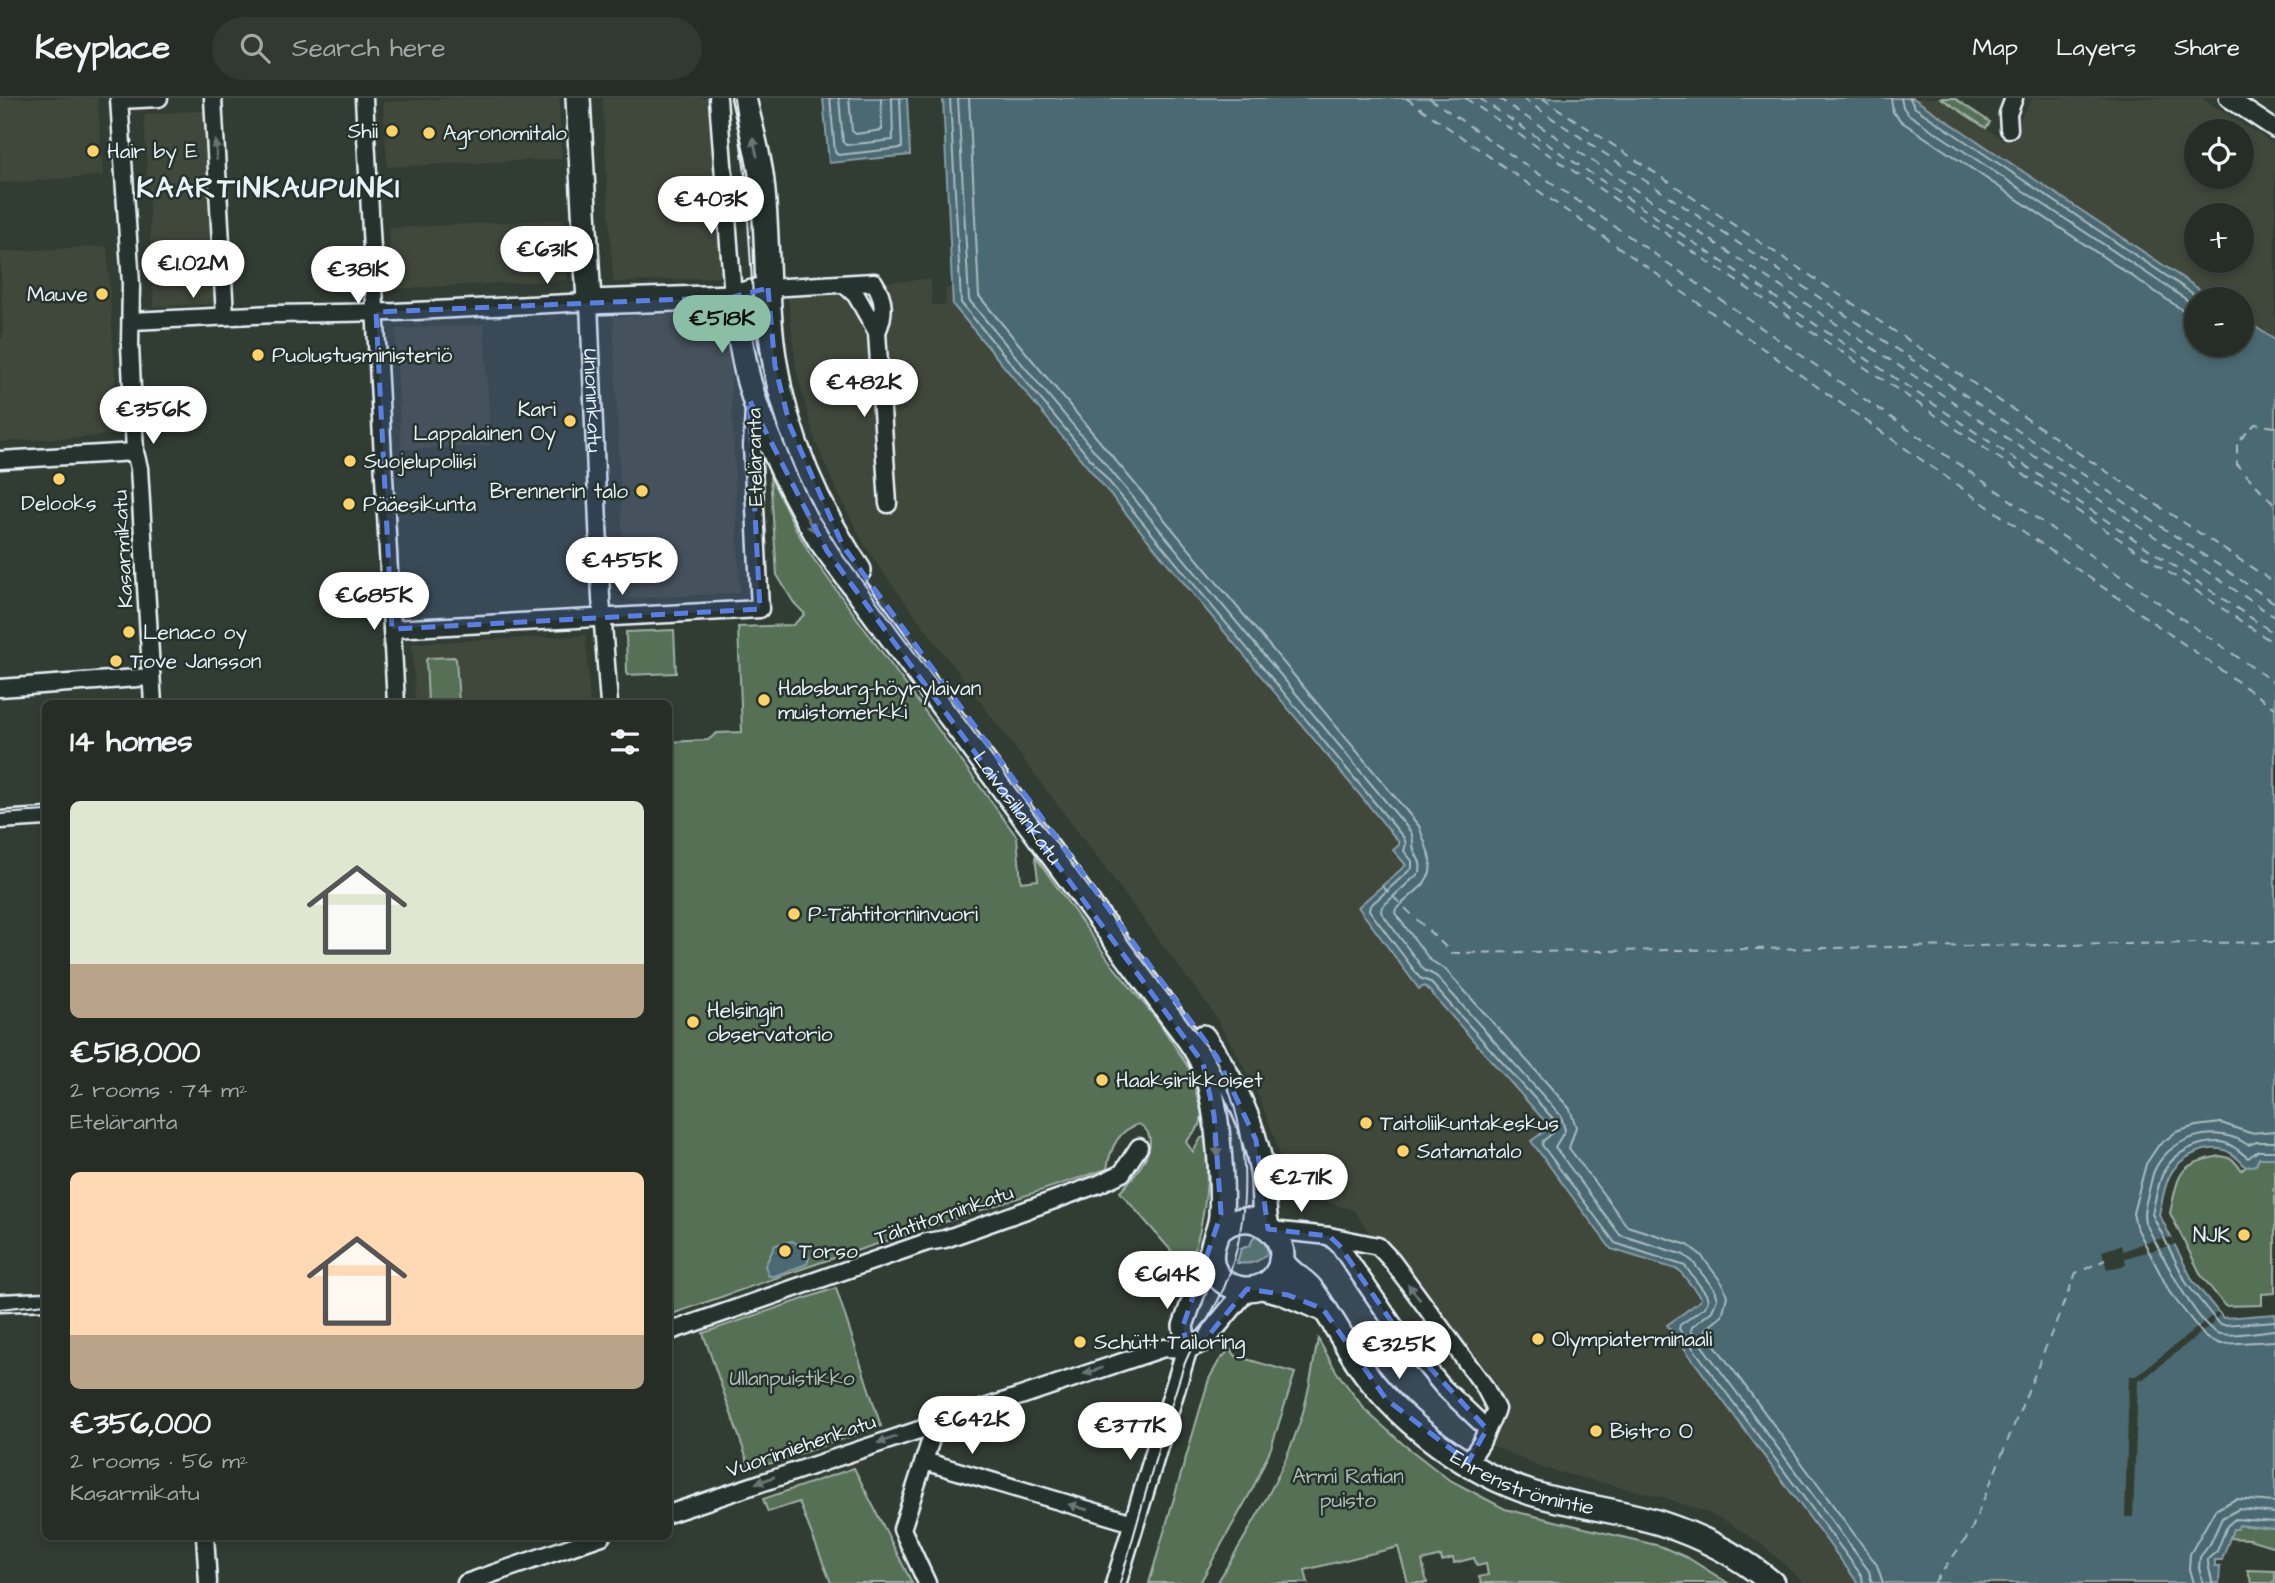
<!DOCTYPE html>
<html lang="en">
<head>
<meta charset="utf-8">
<style>
	body { margin:0; font-family:"Architects Daughter",sans-serif; background:#313932; color:#f1f3f6; height:100vh; display:flex; flex-direction:column; font-size:26px; white-space:nowrap }
	* { box-sizing:border-box; margin:0 }
	p { font-size:23px; color:#a3a8a7 }
	.icon { flex:none; width:38px; height:38px; fill:none; stroke:currentColor; stroke-width:2; stroke-linecap:round; stroke-linejoin:round }
	.map { position:relative; flex:1; overflow:hidden }
	.sheet { position:absolute; left:42px; top:602px; width:630px; height:840px; display:flex; flex-direction:column; background:#252d26; border-radius:10px; box-shadow:0 4px 10px #0003,0 0 0 2px #424943 }
	.sheet>* { flex:none }
	.tools { position:absolute; left:2184px; top:21px; display:grid; gap:14px }
	.tools a { display:grid; place-items:center; width:70px; height:70px; border-radius:50%; background:#252d26; box-shadow:0 4px 10px #0003,0 0 0 2px #424943; font-size:35px }
	.price { position:absolute; translate:-50% -60px; padding:0 16px; border-radius:24px; background:#fff; color:#222; font-size:23px; line-height:46px; filter:drop-shadow(0 2px 4px #0008) }
	.price::after { content:''; position:absolute; left:50%; top:42px; width:21px; height:16px; margin-left:-10px; background:inherit; clip-path:polygon(0 0,100% 0,50% 100%) }
	.price.on { background:#8abfa5; color:#111 }
	ul { padding:0; list-style:none }
	li { display:grid; align-content:center; gap:14px; height:371px; padding:0 28px }
	li span { display:grid; place-items:center; height:217px; border-radius:10px; color:#555 }
	li>.icon { margin-inline-start:auto }
	span .icon { width:126px; height:126px; fill:#fffc; stroke-width:1 }
	li b { font-size:30px }
	h2 { display:flex; justify-content:space-between; align-items:center; height:84px; padding:0 28px; font-size:30px }
	header { display:flex; align-items:center; gap:42px; box-sizing:border-box; height:98px; padding:0 35px; background:#252d26; border-bottom:2px solid #424943 }
	header strong { font-size:33px }
	nav { display:flex; gap:38px; margin-inline-start:auto; font-size:24px }
	.search { width:490px; height:63px; background:#313932; display:flex; align-items:center; gap:18px; box-sizing:border-box; padding:0 24px; border-radius:38px; color:#a3a8a7; font-size:26px }
	.map>svg:first-child { display:block }
	.built { fill:#3f463a; fill-rule:evenodd }
	.green { fill:#567056; stroke:#9fb0a7; stroke-width:2 }
	.water { fill:#4b6972; stroke:#8a9fa8; stroke-width:2 }
	.pier { fill:#313c33 }
	.lines { fill:none; stroke-linecap:round; stroke-linejoin:round }
	.shore { stroke:#a9bbc2; stroke-width:2 }
	.ferry { stroke:#a9bbc2; stroke-width:2; stroke-dasharray:9 7; stroke-linecap:butt }
	.minor-casing { stroke:#e8f1f8; stroke-width:21 }
	.tertiary-casing { stroke:#e8f1f8; stroke-width:24 }
	.secondary-casing { stroke:#e8f1f8; stroke-width:28 }
	.minor { stroke:#26332d; stroke-width:16 }
	.tertiary { stroke:#26332d; stroke-width:19 }
	.secondary { stroke:#26332d; stroke-width:23 }
	.tram { stroke:#e8f1f8; stroke-width:2 }
	.oneway { fill:#6a7674 }
	.marked { fill:#5a7fe2; fill-opacity:0.2; stroke:#5a7fe2; stroke-width:5; stroke-dasharray:14 9; stroke-linejoin:round }
	.poi-dot { fill:#ffd166; stroke:#26332d; stroke-width:2.5 }
	.labels { text-anchor:middle; dominant-baseline:central; stroke-width:5; stroke-linejoin:round; paint-order:stroke }
	.poi-label { font-size:21px; fill:#e8f1f8; stroke:#26332d; text-anchor:start }
	.street-label { font-size:21px; fill:#e8f1f8; stroke:#26332d }
	.park-label { font-size:21px; fill:#aebdb7; stroke:#26332d }
	.district-label { font-size:28px; font-weight:bold; letter-spacing:2px; fill:#e8f1f8; stroke:#26332d }
</style>
</head>
<body>
<header>
<strong>Keyplace</strong>
<div class="search"><svg class="icon" aria-label="search" viewBox="0 0 24 24"><circle cx="10" cy="10" r="6"/><path d="M15 15l6 6"/></svg>Search here</div>
<nav><a>Map</a><a>Layers</a><a>Share</a></nav>
</header>
<div class="map">
<svg width="2275" height="1485" viewBox="0 0 2275 1485">
	<rect width="100%" height="100%" fill="#313c33"/>
	<filter id="ink" filterUnits="userSpaceOnUse"><feTurbulence type="fractalNoise" baseFrequency=".0143" numOctaves="2"/><feDisplacementMap in="SourceGraphic" scale="14" xChannelSelector="R" yChannelSelector="G"/><feConvolveMatrix kernelMatrix="1 2 1 2 8 2 1 2 1" color-interpolation-filters="sRGB"/></filter>
	<g filter="url(#ink)">
		<!-- built -->
		<path class="built" d="M0,0H98L103,78L0,85Z
			M458,0H559L562,61L387,69L383,4Z
			M602,0H712L723,179L613,185Z
			M1913,0H1941L2005,43L2033,0H2202L2275,46V242L2242,220V201H2214ZM2196,33H2242V79H2196ZM2196,117H2242V163H2196Z
			M214,12L224,205L154,209L144,16Z
			M565,121L568,182L393,191L389,130Z
			M107,148L119,337L0,344V240H3L0,154Z
			M931,181L932,207H946L945,190H952L953,208L1399,744L1406,767L1358,809L1419,891L1424,888L1550,1029L1531,1043L1611,1151L1680,1172L1701,1200L1700,1203L1668,1227L1858,1485H1804L1764,1448L1727,1424L1706,1414L1665,1400L1541,1370L1482,1343L1496,1311L1354,1113L1288,1090L1275,1041L1262,1007L1247,975L1212,913L885,477L865,448L836,392L815,343L796,272L787,189Z
			M728,214L740,495L625,501L613,219Z
			M484,226L491,348L401,352L395,231Z
			M586,537L590,605H415L412,545Z"/>
		<!-- green -->
		<path class="green" d="M1941,0H1954L1990,24L1986,30Z
			M770,378L796,431L810,456L1017,739L1021,784L1038,782L1035,758L1113,868L1159,924L1190,972L1202,1017L1200,1027L1186,1044L1193,1054L1201,1040L1205,1039C1211,1085 1204,1128 1188,1172L1120,1094C1134,1079 1167,1042 1139,1026C1118,1032 1110,1051 1107,1071L819,1165L669,1217L668,644L708,642L717,635L742,634L738,529L793,527L805,516L794,505L777,477Z
			M674,532L676,575L627,577L626,534Z
			M454,559L456,561L459,605H428L426,562L428,560Z
			M2221,1058L2232,1061L2242,1072L2248,1067H2256L2259,1060H2275V1090L2273,1092L2275,1094V1195L2262,1196V1207L2225,1208L2201,1177L2170,1115C2179,1076 2177,1065 2221,1058Z
			M1256,1135L1263,1140L1268,1154C1260,1164 1251,1167 1237,1165L1241,1151L1250,1147Z
			M836,1190L881,1328L772,1365L750,1370L703,1235Z
			M1318,1241L1336,1273L1366,1313L1403,1346L1448,1381L1505,1411L1660,1448L1688,1460L1728,1485H1481L1479,1479L1488,1477L1486,1466L1477,1468L1474,1460L1454,1465L1453,1460L1442,1463L1441,1458L1422,1463L1427,1485H1408L1398,1449L1305,1472L1308,1485H1217C1249,1433 1282,1379 1301,1321C1309,1295 1313,1267 1318,1241Z
			M1230,1251L1236,1258L1295,1275L1271,1350L1253,1390L1200,1485H1149L1209,1281L1219,1263Z
			M854,1370L912,1485H831L799,1404L768,1414L763,1401Z
			M2239,1427L2275,1431V1449L2249,1441L2229,1440L2233,1431Z
			M2247,1472L2275,1473V1485H2252Z"/>
		<!-- water -->
		<path class="water" d="M823,0H907L910,57L829,65Z
			M943,0H1913L2214,201H2196V247H2242V220L2275,242V1060H2259L2256,1067L2246,1069C2239,1062 2231,1052 2219,1051C2200,1049 2177,1061 2169,1079C2164,1090 2162,1104 2159,1116L2193,1183L2223,1220L2275,1216V1431L2239,1427L2237,1431H2233L2222,1462H2215V1469H2220L2219,1485H1858L1667,1227L1700,1203L1701,1200L1679,1172L1611,1151L1531,1043L1550,1029L1425,888L1419,891L1358,809L1406,767L1393,752L1399,747V744L953,207Z
			M792,1143L802,1149L809,1160L807,1166L774,1178H769L765,1168L775,1147Z"/>
		<!-- pier -->
		<path class="pier" d="M2164,1140H2172L2176,1146L2125,1160L2126,1167L2107,1172L2102,1153L2121,1147L2123,1153L2143,1145Z
			M2217,1214L2220,1217L2212,1224L2213,1225L2142,1282L2141,1280L2138,1283L2133,1419H2125L2129,1278H2136Z"/>
		<g class="lines">
			<!-- shore -->
			<path class="shore" d="M830,0L835,54L838,57L902,50L900,0
				M839,0L843,44L846,47L893,42L892,0
				M849,0L852,33L856,36L882,32L881,0
				M950,0L961,205L1404,740L1406,746L1404,753L1412,763V770L1370,808L1369,812L1420,880L1430,884L1555,1023V1033L1543,1043L1542,1047L1615,1145L1685,1168L1706,1196L1708,1202L1705,1209L1680,1227L1679,1231L1862,1478L1863,1485
				M958,0L969,202L1411,734C1414,741 1412,745 1414,752C1417,761 1422,762 1420,774L1382,809L1381,814L1424,872L1436,878L1561,1018L1565,1032L1555,1049L1620,1137L1684,1157L1692,1163L1714,1191L1717,1201L1712,1213L1692,1229L1691,1233L1869,1473L1872,1485
				M969,0L979,198L1419,728L1431,762L1430,775L1423,787L1396,811L1395,815L1430,862L1445,871L1570,1011L1576,1029L1569,1050L1627,1128L1688,1147L1701,1157L1722,1185L1727,1198L1722,1218L1706,1231V1235L1877,1467L1883,1485
				M1891,0L1893,14L1902,24L2196,221
				M1901,0L1903,9L1908,16L2196,208
				M1910,0L1914,9L2201,201
				M2275,1033L2250,1035L2221,1025L2196,1028L2176,1034L2158,1048L2146,1066L2133,1115L2136,1128L2170,1195L2206,1240L2221,1246L2275,1243
				M2275,1044H2257L2248,1047C2218,1026 2172,1037 2155,1071C2152,1077 2151,1085 2149,1092C2147,1102 2142,1113 2145,1124C2157,1146 2197,1231 2220,1236C2237,1239 2258,1233 2275,1232
				M2275,1053H2258L2248,1060C2240,1054 2231,1045 2220,1044C2198,1043 2175,1054 2164,1073C2158,1085 2155,1103 2152,1116L2187,1186L2218,1225L2224,1227L2275,1223
				M2193,1485L2189,1471L2190,1456L2215,1412L2236,1401L2275,1404
				M2203,1485L2199,1470L2200,1459L2210,1446L2222,1420L2239,1411L2275,1415
				M2212,1485C2212,1476 2207,1470 2208,1461L2217,1453L2227,1428L2235,1421L2275,1424"/>
			<!-- ferry -->
			<path class="ferry" d="M1406,0L2275,610
				M1429,0L2275,585
				M1465,0L2275,546
				M1479,0L2275,536
				M1498,0L2275,519
				M1522,0L2275,505
				M1542,0L2275,485
				M2275,329L2255,326L2237,345V367L2275,407
				M1382,788L1452,855L2275,844
				M1934,1485L1970,1435L2076,1175L2105,1162"/>
			<defs>
				<g id="minor">
					<path d="M119,0L131,186L130,247L135,354L139,370L153,606"/>
					<path d="M213,0L225,218"/>
					<path d="M364,0L396,606"/>
					<path d="M718,0L733,199"/>
					<path d="M2228,0L2275,31"/>
					<path d="M120,2L159,0"/>
					<path d="M2009,31L2008,16L2014,0"/>
					<path d="M844,186L856,197L877,234L888,406"/>
					<path d="M768,190L874,184C885,201 885,216 877,234"/>
					<path id="s1" d="M132,223L274,216L395,214L589,204L601,500L609,606"/>
					<path d="M0,362L135,354"/>
					<path d="M392,531L760,511L752,348L754,312"/>
					<path d="M0,590L151,579"/>
					<path d="M0,722L46,719"/>
					<path d="M1271,1132L1329,1138L1378,1148L1392,1163L1484,1288L1496,1311L1481,1345L1468,1364"/>
					<path d="M1329,1138L1339,1147L1404,1242L1443,1289L1487,1331"/>
					<path d="M0,1205L46,1203"/>
					<path d="M668,1234L927,1144L945,1141L1099,1086L1122,1075L1139,1049"/>
					<path d="M924,1363L1133,1425"/>
					<path d="M668,1416L1164,1250L1187,1251"/>
					<path d="M205,1438L208,1485"/>
					<path d="M466,1485L602,1438"/>
					<path d="M927,1485L902,1431L931,1341L928,1328"/>
				</g>
				<path id="tertiary" d="M1187,1251L1204,1243L1247,1191
					M1116,1485L1187,1251L1183,1228L1211,1149"/>
				<g id="secondary">
					<path d="M578,0L589,204L733,199L768,190"/>
					<path d="M744,0C750,28 759,55 762,84C769,144 765,205 775,265C786,338 818,411 859,472"/>
					<path id="s2" d="M733,199C738,227 742,256 749,284C764,339 791,393 820,442L1176,924C1186,937 1196,950 1202,964C1217,997 1223,1081 1221,1117C1220,1136 1207,1149 1213,1169C1221,1193 1258,1199 1274,1179C1302,1142 1249,1100 1217,1135"/>
					<path d="M1203,939C1231,978 1254,1026 1262,1073C1265,1092 1262,1110 1267,1128"/>
					<path id="s3" d="M1281,1162C1289,1176 1302,1180 1311,1191C1331,1217 1346,1249 1366,1276C1405,1328 1469,1375 1531,1395C1574,1408 1618,1412 1660,1425C1700,1438 1740,1458 1772,1485"/>
					<path d="M1262,1189L1279,1193L1323,1211"/>
				</g>
			</defs>
			<!-- minor casing -->
			<use href="#minor" class="minor-casing"/>
			<!-- tertiary casing -->
			<use href="#tertiary" class="tertiary-casing"/>
			<!-- secondary casing -->
			<use href="#secondary" class="secondary-casing"/>
			<!-- minor -->
			<use href="#minor" class="minor"/>
			<!-- tertiary -->
			<use href="#tertiary" class="tertiary"/>
			<!-- secondary -->
			<use href="#secondary" class="secondary"/>
			<!-- tram -->
			<path class="tram" d="M734,0L745,75L755,230L767,290L780,335L797,377L816,415L844,459L1210,953C1252,1021 1254,1117 1224,1190C1212,1218 1193,1242 1183,1270C1160,1341 1141,1413 1120,1485
				M0,716L46,713
				M0,1211L46,1206"/>
		</g>
		<!-- one-way arrows -->
		<defs><path id="oneway-solid" d="M-6-.8H1V-3.2L6.5 0L1 3.2V.8H-6Z" transform="scale(1.75)"/></defs>
		<g class="oneway">
			<use href="#oneway-solid" transform="translate(755 49) rotate(-103)"/>
			<use href="#oneway-solid" transform="translate(216 52) rotate(-93)"/>
			<use href="#oneway-solid" transform="translate(810 425) rotate(61)"/>
			<use href="#oneway-solid" transform="translate(1217 1049) rotate(85)"/>
			<use href="#oneway-solid" transform="translate(1414 1194) rotate(-127)"/>
			<use href="#oneway-solid" transform="translate(1093 1273) rotate(162)"/>
			<use href="#oneway-solid" transform="translate(887 1342) rotate(162)"/>
			<use href="#oneway-solid" transform="translate(765 1382) rotate(161)"/>
			<use href="#oneway-solid" transform="translate(1078 1409) rotate(-163)"/>
		</g>
	</g>
	<!-- marked area -->
	<path class="marked" d="M768,190L775,268L790,328L843,448L1217,959L1256,1042L1268,1131L1329,1138L1339,1147L1404,1242L1487,1331L1468,1364L1386,1301L1323,1211L1288,1197L1247,1191L1204,1243L1187,1251L1183,1228L1221,1116L1214,1017L1203,965L827,453L749,301L760,511L392,531L376,214L733,199Z"/>
	<!-- markers -->
	<g class="poi-dot">
		<circle cx="392" cy="33" r="7"/>
		<circle cx="429" cy="35" r="7"/>
		<circle cx="93" cy="53" r="7"/>
		<circle cx="102" cy="196" r="7"/>
		<circle cx="258" cy="257" r="7"/>
		<circle cx="570" cy="323" r="7"/>
		<circle cx="350" cy="363" r="7"/>
		<circle cx="59" cy="381" r="7"/>
		<circle cx="642" cy="393" r="7"/>
		<circle cx="349" cy="406" r="7"/>
		<circle cx="129" cy="534" r="7"/>
		<circle cx="116" cy="563" r="7"/>
		<circle cx="764" cy="602" r="7"/>
		<circle cx="794" cy="816" r="7"/>
		<circle cx="693" cy="924" r="7"/>
		<circle cx="1102" cy="982" r="7"/>
		<circle cx="1366" cy="1025" r="7"/>
		<circle cx="1403" cy="1053" r="7"/>
		<circle cx="2244" cy="1137" r="7"/>
		<circle cx="785" cy="1153" r="7"/>
		<circle cx="1538" cy="1241" r="7"/>
		<circle cx="1080" cy="1244" r="7"/>
		<circle cx="1596" cy="1333" r="7"/>
	</g>
	<g class="labels">
		<!-- poi labels -->
		<g class="poi-label">
			<text x="378" y="33" text-anchor="end">Shii</text>
			<text x="443" y="35">Agronomitalo</text>
			<text x="107" y="53">Hair by E</text>
			<text x="88" y="196" text-anchor="end">Mauve</text>
			<text x="272" y="257">Puolustusministeriö</text>
			<text x="556" y="311" text-anchor="end">Kari<tspan x="556" dy="24">Lappalainen Oy</tspan></text>
			<text x="364" y="363">Suojelupoliisi</text>
			<text x="628" y="393" text-anchor="end">Brennerin talo</text>
			<text x="59" y="405" text-anchor="middle">Delooks</text>
			<text x="363" y="406">Pääesikunta</text>
			<text x="143" y="534">Lenaco oy</text>
			<text x="130" y="563">Tove Jansson</text>
			<text x="778" y="590">Habsburg-höyrylaivan<tspan x="778" dy="24">muistomerkki</tspan></text>
			<text x="808" y="816">P-Tähtitorninvuori</text>
			<text x="707" y="912">Helsingin<tspan x="707" dy="24">observatorio</tspan></text>
			<text x="1116" y="982">Haaksirikkoiset</text>
			<text x="1380" y="1025">Taitoliikuntakeskus</text>
			<text x="1417" y="1053">Satamatalo</text>
			<text x="2230" y="1137" text-anchor="end">NJK</text>
			<text x="799" y="1153">Torso</text>
			<text x="1552" y="1241">Olympiaterminaali</text>
			<text x="1094" y="1244">Schütt Tailoring</text>
			<text x="1610" y="1333">Bistro O</text>
		</g>
		<!-- street labels -->
		<g class="street-label">
			<text stroke="none"><textPath href="#s1" startOffset="556">Unioninkatu</textPath></text>
			<text transform="translate(755 359) rotate(-91)">Eteläranta</text>
			<text transform="translate(123 451) rotate(-93)">Kasarmikatu</text>
			<text stroke="none"><textPath href="#s2" startOffset="593">Laivasillankatu</textPath></text>
			<text transform="translate(944 1117) rotate(-19)">Tähtitorninkatu</text>
			<text transform="translate(801 1348) rotate(-19)">Vuorimiehenkatu</text>
			<text stroke="none"><textPath href="#s3" startOffset="338">Ehrenströmintie</textPath></text>
		</g>
		<!-- park labels -->
		<g class="park-label">
			<text x="792" y="1280">Ullanpuistikko</text>
			<text x="1348" y="1378">Armi Ratian<tspan x="1348" dy="24">puisto</tspan></text>
		</g>
		<!-- district labels -->
		<g class="district-label">
			<text x="269" y="90">KAARTINKAUPUNKI</text>
		</g>
	</g>
</svg>
<div class="tools">
<a><svg class="icon" aria-label="locate" viewBox="0 0 24 24"><circle cx="12" cy="12" r="6"/><path d="M12 2v4M12 18v4M2 12h4M18 12h4"/></svg></a>
<a>+</a>
<a>−</a>
</div>
<b class="price" style="left:711px;top:138px">€403K</b>
<b class="price" style="left:547px;top:188px">€631K</b>
<b class="price" style="left:193px;top:202px">€1.02M</b>
<b class="price" style="left:358px;top:208px">€381K</b>
<b class="price on" style="left:722px;top:257px">€518K</b>
<b class="price" style="left:864px;top:321px">€482K</b>
<b class="price" style="left:153px;top:348px">€356K</b>
<b class="price" style="left:622px;top:499px">€455K</b>
<b class="price" style="left:374px;top:534px">€685K</b>
<b class="price" style="left:1301px;top:1116px">€271K</b>
<b class="price" style="left:1167px;top:1213px">€614K</b>
<b class="price" style="left:1399px;top:1283px">€325K</b>
<b class="price" style="left:972px;top:1358px">€642K</b>
<b class="price" style="left:1130px;top:1364px">€377K</b>
<section class="sheet">
<h2>14 homes<svg class="icon" aria-label="filters" viewBox="0 0 24 24"><path d="M4 7h16M4 17h16"/><circle cx="9" cy="7" r="2"/><circle cx="15" cy="17" r="2"/></svg></h2>
<ul>
<li><span style="background:linear-gradient(#dfe7d0 75%,#b9a48a 0)"><svg class="icon" aria-label="home" viewBox="0 0 24 24"><path d="M3 11l9-7 9 7M6 9v11h12V9"/></svg></span><div><b>€518,000</b><p>2 rooms · 74 m²</p><p>Eteläranta</p></div></li>
<li><span style="background:linear-gradient(#ffd9b3 75%,#b9a48a 0)"><svg class="icon" aria-label="home" viewBox="0 0 24 24"><path d="M3 11l9-7 9 7M6 9v11h12V9"/></svg></span><div><b>€356,000</b><p>2 rooms · 56 m²</p><p>Kasarmikatu</p></div></li>
</ul>
</section>
</div>
</body>
</html>
